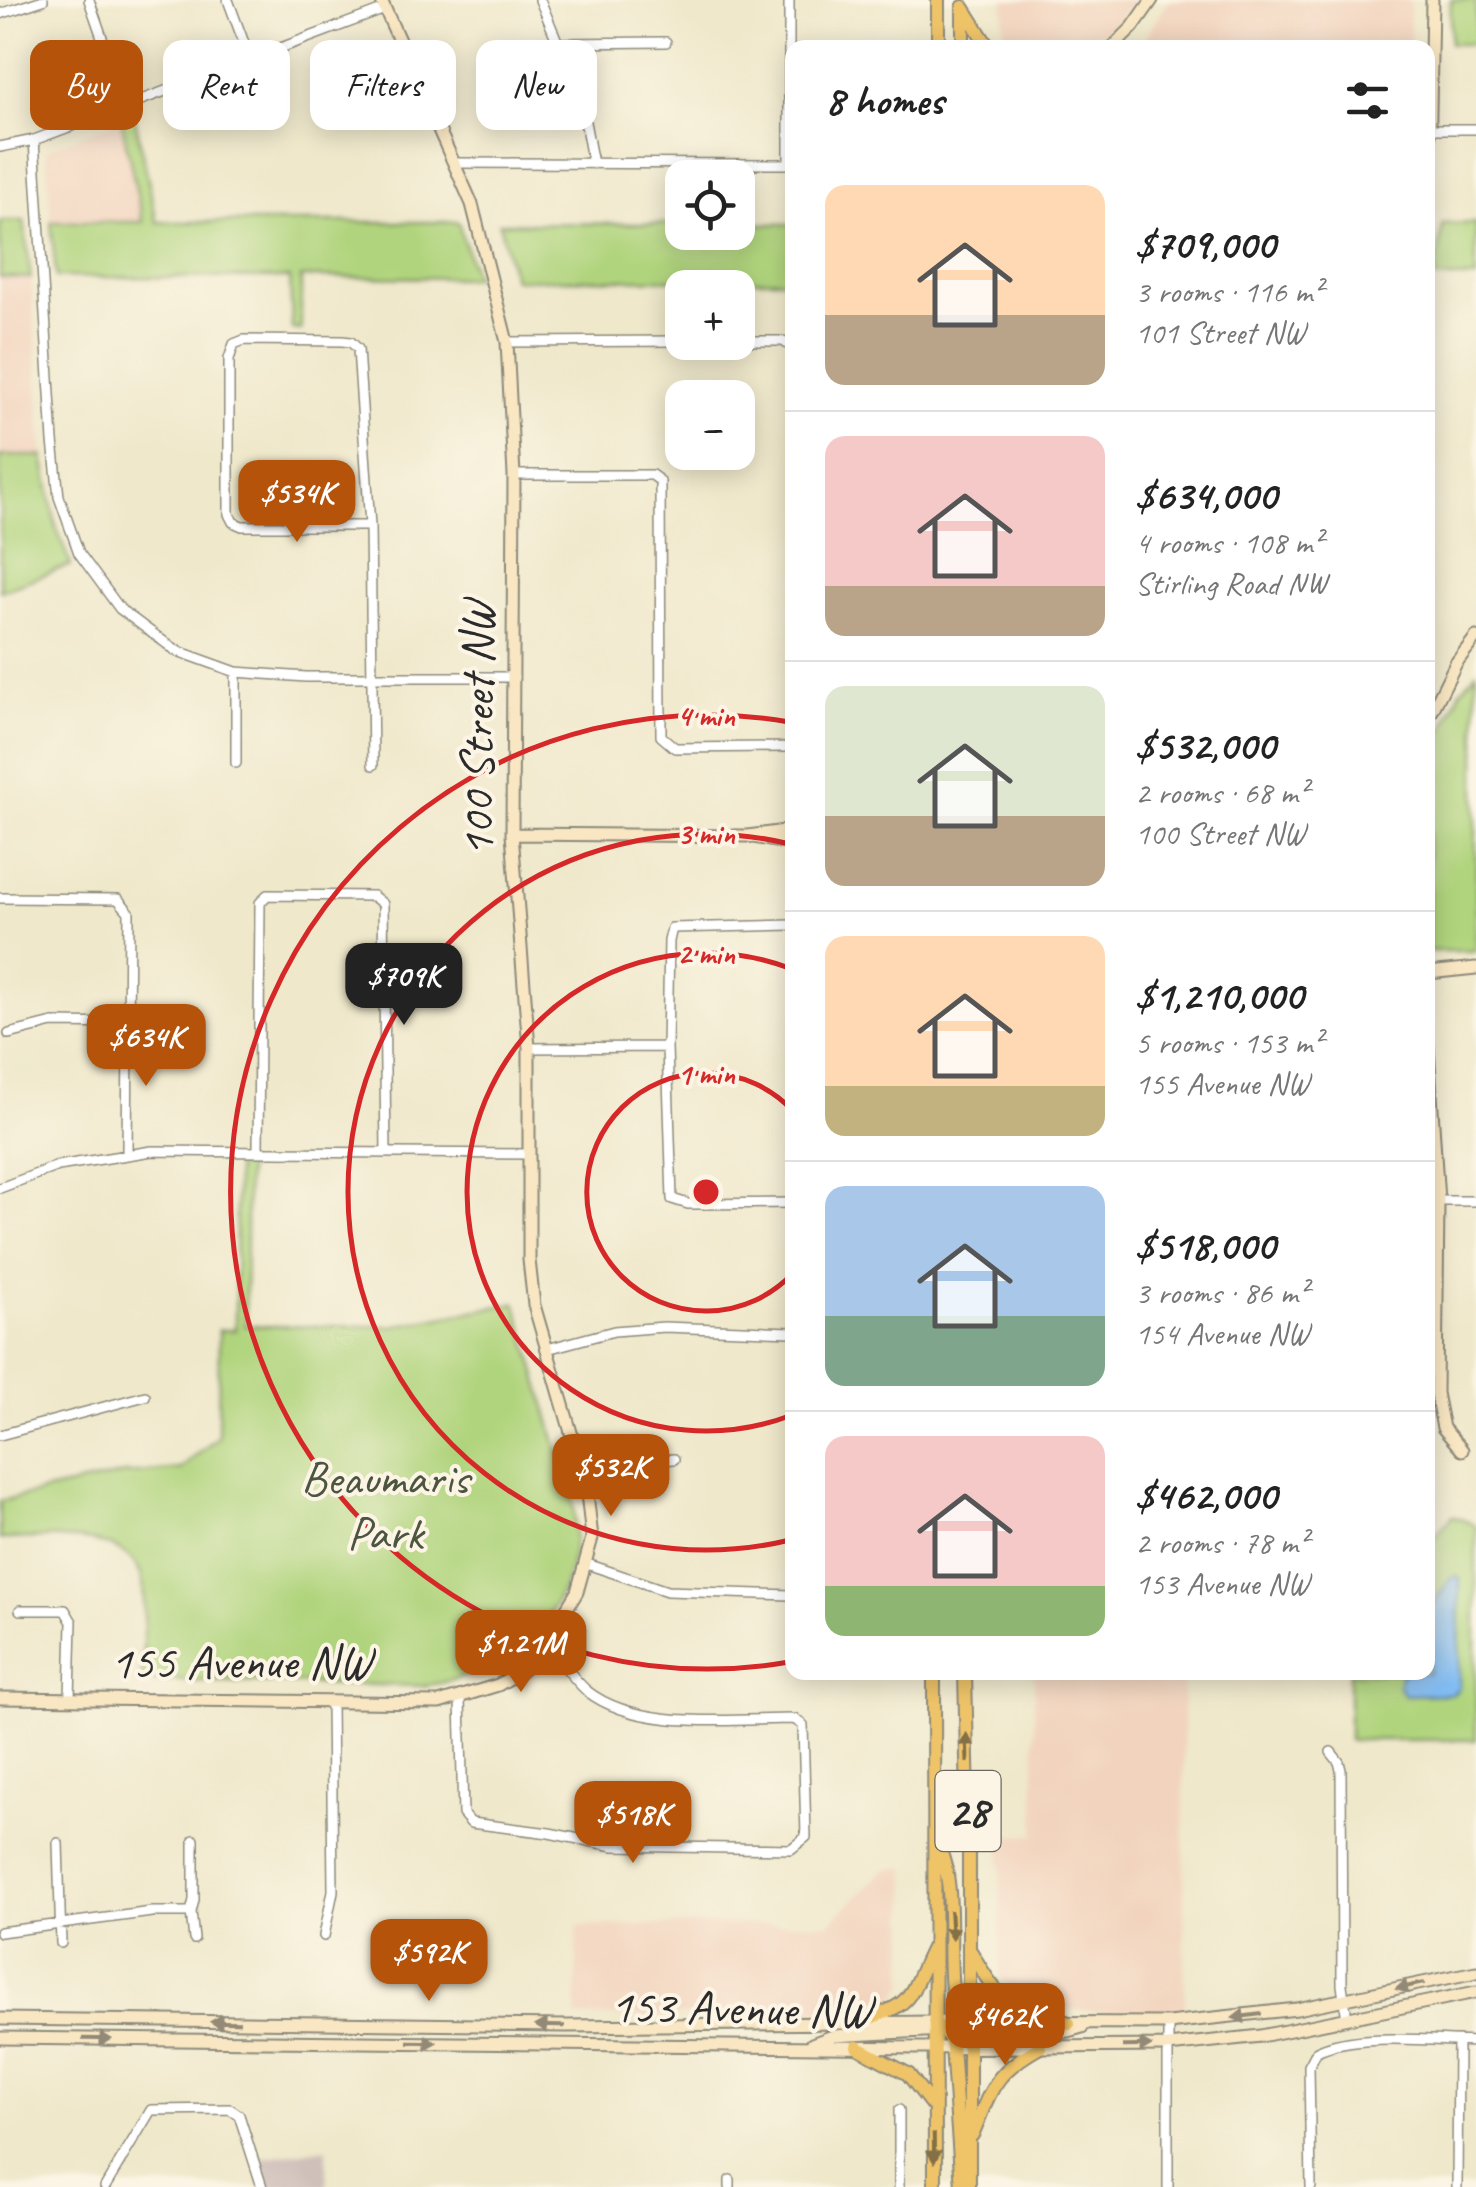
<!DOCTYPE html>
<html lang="en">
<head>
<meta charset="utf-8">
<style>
	body { margin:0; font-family:Caveat,sans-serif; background:#f6f6f6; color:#222; height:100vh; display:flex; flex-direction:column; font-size:38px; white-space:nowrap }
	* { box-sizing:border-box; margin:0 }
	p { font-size:32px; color:#767676 }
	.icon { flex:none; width:55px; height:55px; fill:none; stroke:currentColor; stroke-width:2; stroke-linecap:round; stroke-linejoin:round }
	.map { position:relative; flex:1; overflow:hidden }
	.details { position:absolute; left:785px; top:40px; width:650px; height:1640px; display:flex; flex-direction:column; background:#fff; border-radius:20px; box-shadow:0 5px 25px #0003 }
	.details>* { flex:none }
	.banner { position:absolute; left:30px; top:40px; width:605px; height:90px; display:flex; gap:20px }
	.fabs { position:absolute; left:665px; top:160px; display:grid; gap:20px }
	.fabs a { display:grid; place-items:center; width:90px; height:90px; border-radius:20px; background:#fff; box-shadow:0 5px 25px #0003; font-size:50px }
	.price { position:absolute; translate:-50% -85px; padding:0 22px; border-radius:20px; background:#b45309; color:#fff; font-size:32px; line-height:65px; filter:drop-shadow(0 2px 5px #0008) }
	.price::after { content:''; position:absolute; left:50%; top:60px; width:30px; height:22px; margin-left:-15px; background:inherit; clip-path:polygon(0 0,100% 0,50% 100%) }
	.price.current { background:#222; color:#fff }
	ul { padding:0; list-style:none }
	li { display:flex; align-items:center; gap:30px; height:250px; padding:0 40px }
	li+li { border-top:2px solid #e0e0e0 }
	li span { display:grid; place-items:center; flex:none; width:280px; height:200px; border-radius:20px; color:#555 }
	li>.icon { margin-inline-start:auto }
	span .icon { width:120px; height:120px; fill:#fffc; stroke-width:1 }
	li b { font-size:42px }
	h2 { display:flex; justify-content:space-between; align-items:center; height:120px; padding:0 40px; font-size:42px }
	.chip { padding:0 35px; border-radius:20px; background:#fff; box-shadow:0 5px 25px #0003; font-size:35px; line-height:90px }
	.chip.current { background:#b45309; color:#fff }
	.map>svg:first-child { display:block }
	.built { fill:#f2d4be }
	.industrial { fill:#cfc0ba }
	.green { fill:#b0d47d; stroke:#6e8054; stroke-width:2.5 }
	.water { fill:#81bcf3; stroke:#56748f; stroke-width:2.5 }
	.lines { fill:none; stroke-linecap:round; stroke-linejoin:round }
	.street-casing { stroke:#8d8a7b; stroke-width:12 }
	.secondary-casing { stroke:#8d8a7b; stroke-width:15 }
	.primary-casing { stroke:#8d8a7b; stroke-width:16 }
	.street { stroke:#fff; stroke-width:9 }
	.secondary { stroke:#f9e7c3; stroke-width:11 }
	.primary { stroke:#efc469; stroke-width:12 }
	.oneway { fill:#837047 }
	.oneway2 { fill:#928977 }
	.ring { fill:none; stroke:#d62828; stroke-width:5 }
	.labels { text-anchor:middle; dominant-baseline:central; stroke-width:8; stroke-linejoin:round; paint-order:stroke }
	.shield { fill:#fcf5e5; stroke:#6a6863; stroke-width:2.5 }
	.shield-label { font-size:45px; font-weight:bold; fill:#2b2b2b }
	.street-label { font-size:48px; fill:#2b2b2b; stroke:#fcf5e5 }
	.park-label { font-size:48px; fill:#4c5540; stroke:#fcf5e5 }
	.centre { fill:#d62828; stroke:#fcf5e5; stroke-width:5 }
	.ring-label { font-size:30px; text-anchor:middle; font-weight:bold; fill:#d62828; stroke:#fcf5e5; stroke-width:8; stroke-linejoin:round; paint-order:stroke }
</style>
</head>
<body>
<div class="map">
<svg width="1476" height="2187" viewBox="0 0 1476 2187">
	<rect width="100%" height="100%" fill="#fcf5e5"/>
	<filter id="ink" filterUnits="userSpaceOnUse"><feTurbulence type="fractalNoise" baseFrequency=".01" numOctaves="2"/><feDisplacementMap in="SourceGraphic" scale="20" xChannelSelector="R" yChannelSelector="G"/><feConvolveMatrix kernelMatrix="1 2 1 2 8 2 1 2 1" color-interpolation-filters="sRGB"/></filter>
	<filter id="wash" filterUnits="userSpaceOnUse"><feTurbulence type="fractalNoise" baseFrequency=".0048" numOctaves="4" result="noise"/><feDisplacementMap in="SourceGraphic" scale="40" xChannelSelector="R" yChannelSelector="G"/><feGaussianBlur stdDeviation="2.25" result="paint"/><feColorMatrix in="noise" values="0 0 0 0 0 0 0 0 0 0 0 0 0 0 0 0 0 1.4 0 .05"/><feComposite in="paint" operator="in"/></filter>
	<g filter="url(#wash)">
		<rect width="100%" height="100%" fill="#efe8cb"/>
		<!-- built -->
		<path class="built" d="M1004,0H1136L1110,29L1080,43L1066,47L1004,48Z
			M1168,0H1410V47H1140Z
			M121,119L144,222H51L46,150Z
			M0,277L31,278L43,456H0Z
			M1034,1673H1183L1185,2019L1043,2007L1018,1998L1000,1976L1001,1836L1035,1835Z
			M907,1868L905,1984L894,2000L877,2009L861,2013L576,2017L577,1926L830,1923L886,1869Z"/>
		<!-- industrial -->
		<path class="industrial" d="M327,2148V2187H267L258,2159Z"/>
		<!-- green -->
		<path class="green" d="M1451,0H1476V44H1450Z
			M134,114L157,222H458L475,278L301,277V330L292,329L290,278L56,277L51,222H143L121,119Z
			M0,221H24L31,278L0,277Z
			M499,223L682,224V232H738V224H792V280L514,279Z
			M1476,223V278H1435L1443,224Z
			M0,456H43L56,527L71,565L0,591Z
			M1476,672V951H1428V778L1438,743L1460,692Z
			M236,1163L247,1164L245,1326H393L516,1303C529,1349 543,1396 556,1443C562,1462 570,1482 573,1502C588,1601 517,1674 423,1686L142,1680C142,1649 146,1616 143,1585C137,1526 42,1539 0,1539V1501L125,1474L181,1469L218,1437L219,1330H235Z
			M1452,1516L1476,1525V1740H1349V1673L1428,1672V1546Z"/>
		<!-- water -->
		<path class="water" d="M1456,1576L1460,1578L1459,1689L1453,1694L1404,1695L1398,1685L1402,1673L1428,1672V1611L1451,1578Z"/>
	</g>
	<g filter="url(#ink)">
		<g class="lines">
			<defs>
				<path id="street" d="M89,0L126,106
					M228,0L250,59
					M540,0L580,96L593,164
					M0,14L43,0
					M559,43L666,42
					M1430,129H1476
					M34,140L53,441L59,497L79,553L120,609L175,650L236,672L306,677H514
					M0,147L34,140L385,9
					M456,163L789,164V0
					M738,341H783L792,347V382
					M507,342L682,341
					M514,475H652L660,481L661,736L675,748L788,747L792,741
					M370,526H242L233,522L229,514V359L234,344L244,340L342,341L351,342L358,349L370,526L373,765
					M236,763V672
					M0,898L118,899L129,912L127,1155
					M792,925L672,928L669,941L667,1047L672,1199L688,1204L792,1203
					M9,1034L53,1023L127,1024
					M529,1048L667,1047
					M258,1152L260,903L267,895L373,896L383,904L386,1153
					M0,1188L58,1166L152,1151L528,1154
					M1438,1201H1476
					M547,1349L614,1331L664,1327L792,1332
					M0,1435L145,1396
					M584,1474L624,1463L674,1459
					M587,1564L667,1591L792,1595
					M20,1610H65L72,1622L70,1698
					M460,1699L463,1814L471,1823L549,1833L614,1846L791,1849L806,1837L803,1725L794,1719C733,1719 637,1731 587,1691C572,1678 559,1658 547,1643
					M1331,1752L1339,1762L1341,1770L1342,1985L1347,2019
					M58,1843L61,1943
					M191,1912L194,1939
					M0,1932L152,1912H191L194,1900V1840
					M324,1936L333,1891L331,1701
					M1168,2023V2187
					M899,2110V2187
					M105,2187L151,2110L230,2109L239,2115L262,2187
					M730,2187V2180
					M1311,2187L1309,2066L1317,2051C1356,2032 1432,2041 1476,2042
					M1457,2187L1458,2041"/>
				<path id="secondary" d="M1112,48L1133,27L1152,0
					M1428,223L1432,0
					M1428,719L1456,663L1476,637
					M512,834L748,836L792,830
					M748,836L792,844
					M1428,973L1476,968
					M1428,1047L1438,1201L1436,1393L1443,1428L1462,1450
					M0,1698L439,1703L498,1685L520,1672L538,1655L577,1592L592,1538L586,1484L534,1305L529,1260V1048L512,834L514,475L507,342L472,204L381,0
					M0,2019L567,2026L934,2022L1168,2023L1297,2009L1476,1972
					M0,2038L920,2048L1168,2046L1261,2036L1476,1992
					M961,2039L1068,2031L1082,2027
					M812,2044L833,2036L942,2030"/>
				<path id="primary" d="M938,0V48
					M963,7L989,48
					M963,48V7
					M934,1672L935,2187
					M965,1672L969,1846V2187
					M938,1844C942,1856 947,1869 948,1882C955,1934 941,1999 968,2045
					M971,1952C1003,2008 1009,2005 1069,2023
					M858,2022C916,2004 907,1999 932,1948
					M934,2022L949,2037L952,2047L962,2187
					M857,2047L908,2074L932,2105
					M972,2135C992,2088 993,2073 1040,2047"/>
			</defs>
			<!-- street casing -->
			<use href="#street" class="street-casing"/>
			<!-- secondary casing -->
			<use href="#secondary" class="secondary-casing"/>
			<!-- primary casing -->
			<use href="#primary" class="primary-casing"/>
			<!-- street -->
			<use href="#street" class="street"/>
			<!-- secondary -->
			<use href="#secondary" class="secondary"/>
			<!-- primary -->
			<use href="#primary" class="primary"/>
		</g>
		<!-- one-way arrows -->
		<defs><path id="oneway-solid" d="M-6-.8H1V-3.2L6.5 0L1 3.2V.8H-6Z" transform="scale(2.5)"/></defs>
		<g class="oneway">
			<use href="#oneway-solid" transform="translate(967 1748) rotate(-92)"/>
			<use href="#oneway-solid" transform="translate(951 1925) rotate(87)"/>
			<use href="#oneway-solid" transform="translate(934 2148) rotate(89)"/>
		</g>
		<g class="oneway2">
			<use href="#oneway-solid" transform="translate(1410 1986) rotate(168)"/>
			<use href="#oneway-solid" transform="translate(1247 2016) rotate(172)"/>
			<use href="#oneway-solid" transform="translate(225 2022) rotate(-179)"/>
			<use href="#oneway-solid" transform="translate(550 2026) rotate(-179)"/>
			<use href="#oneway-solid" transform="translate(97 2039) rotate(1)"/>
			<use href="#oneway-solid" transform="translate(422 2042) rotate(1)"/>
			<use href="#oneway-solid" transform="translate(1137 2046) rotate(-1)"/>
		</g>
	</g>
	<!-- distance rings -->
	<g class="ring">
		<path d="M792 1274A119 119 0 1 1 792 1110"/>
		<path d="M792 1415A239 239 0 1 1 792 969"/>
		<path d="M790 1540A358 358 0 1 1 790 844"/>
		<path d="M789 1662A477 477 0 1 1 789 722"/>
	</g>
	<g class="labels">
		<!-- shield labels -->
		<rect class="shield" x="935.5" y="1771" width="65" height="80" rx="8"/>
		<g class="shield-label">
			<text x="968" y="1811">28</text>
		</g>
		<!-- street labels -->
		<g class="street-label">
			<text transform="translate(477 729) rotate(-90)">100 Street NW</text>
			<text x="241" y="1662">155 Avenue NW</text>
			<text transform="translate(741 2008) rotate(1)">153 Avenue NW</text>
		</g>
		<!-- park labels -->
		<g class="park-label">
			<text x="385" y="1478">Beaumaris<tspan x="385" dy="55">Park</tspan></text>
		</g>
	</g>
	<circle cx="706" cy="1192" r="15" class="centre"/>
	<g class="ring-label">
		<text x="706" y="726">4 min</text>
		<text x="706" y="844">3 min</text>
		<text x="706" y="964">2 min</text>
		<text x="706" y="1084">1 min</text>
	</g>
</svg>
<div class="fabs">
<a><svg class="icon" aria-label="locate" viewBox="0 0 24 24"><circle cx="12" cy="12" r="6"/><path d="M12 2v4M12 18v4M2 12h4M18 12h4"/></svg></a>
<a>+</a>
<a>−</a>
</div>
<b class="price" style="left:297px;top:545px">$534K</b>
<b class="price current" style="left:404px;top:1028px">$709K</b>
<b class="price" style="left:146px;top:1089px">$634K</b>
<b class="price" style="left:611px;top:1519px">$532K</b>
<b class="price" style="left:521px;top:1695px">$1.21M</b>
<b class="price" style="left:633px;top:1866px">$518K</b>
<b class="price" style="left:429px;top:2004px">$592K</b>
<b class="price" style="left:1005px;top:2068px">$462K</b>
<div class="banner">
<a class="chip current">Buy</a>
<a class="chip">Rent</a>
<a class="chip">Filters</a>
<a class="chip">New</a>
</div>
<section class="details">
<h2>8 homes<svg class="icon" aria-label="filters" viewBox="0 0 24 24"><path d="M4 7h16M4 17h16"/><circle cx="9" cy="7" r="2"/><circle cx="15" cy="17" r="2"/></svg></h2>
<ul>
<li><span style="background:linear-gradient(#ffd9b3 65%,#b9a48a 0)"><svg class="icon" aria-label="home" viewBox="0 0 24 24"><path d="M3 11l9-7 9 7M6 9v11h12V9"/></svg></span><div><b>$709,000</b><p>3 rooms · 116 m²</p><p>101 Street NW</p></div></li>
<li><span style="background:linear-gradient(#f6c9c9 75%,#b9a48a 0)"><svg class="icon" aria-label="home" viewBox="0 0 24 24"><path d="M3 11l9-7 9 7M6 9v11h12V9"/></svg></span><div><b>$634,000</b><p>4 rooms · 108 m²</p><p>Stirling Road NW</p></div></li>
<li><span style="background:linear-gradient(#dfe7d0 65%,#b9a48a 0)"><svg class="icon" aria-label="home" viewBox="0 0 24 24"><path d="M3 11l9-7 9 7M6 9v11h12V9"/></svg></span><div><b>$532,000</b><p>2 rooms · 68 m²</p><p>100 Street NW</p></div></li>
<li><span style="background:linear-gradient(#ffd9b3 75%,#c2b280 0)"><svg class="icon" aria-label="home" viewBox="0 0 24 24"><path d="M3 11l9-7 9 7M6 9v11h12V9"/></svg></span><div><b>$1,210,000</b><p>5 rooms · 153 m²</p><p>155 Avenue NW</p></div></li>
<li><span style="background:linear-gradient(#a9c7e8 65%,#7fa58c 0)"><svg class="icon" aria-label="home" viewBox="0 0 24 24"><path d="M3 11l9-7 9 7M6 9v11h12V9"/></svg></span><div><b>$518,000</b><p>3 rooms · 86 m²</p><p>154 Avenue NW</p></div></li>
<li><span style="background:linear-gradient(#f6c9c9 75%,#8fb573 0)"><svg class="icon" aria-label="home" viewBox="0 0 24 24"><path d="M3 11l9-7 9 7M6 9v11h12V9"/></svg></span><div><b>$462,000</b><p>2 rooms · 78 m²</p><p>153 Avenue NW</p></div></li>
</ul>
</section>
</div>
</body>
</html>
